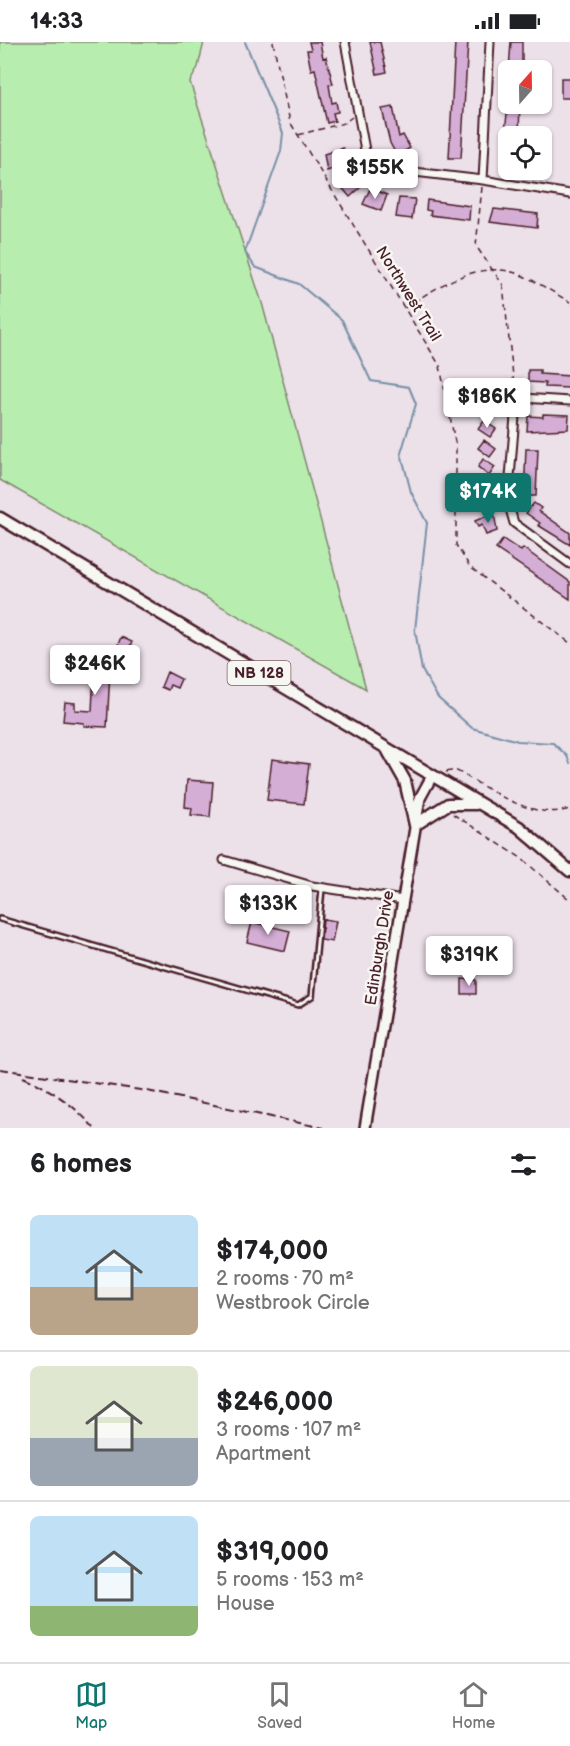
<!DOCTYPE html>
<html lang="en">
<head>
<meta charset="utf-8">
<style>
	body { margin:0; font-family:"Balsamiq Sans",sans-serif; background:#f6f6f6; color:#202124; height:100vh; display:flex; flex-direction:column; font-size:22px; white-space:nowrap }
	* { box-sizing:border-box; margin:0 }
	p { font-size:20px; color:#757577 }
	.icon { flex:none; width:33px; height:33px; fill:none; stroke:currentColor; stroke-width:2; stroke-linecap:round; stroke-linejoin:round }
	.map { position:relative; height:1086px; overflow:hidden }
	.sheet { display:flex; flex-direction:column; background:#fff; flex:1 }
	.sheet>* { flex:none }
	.needle { width:39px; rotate:20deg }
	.fabs { position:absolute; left:498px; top:18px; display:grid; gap:12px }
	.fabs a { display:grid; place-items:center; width:54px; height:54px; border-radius:9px; background:#fff; box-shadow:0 2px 4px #0004; font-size:30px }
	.price { position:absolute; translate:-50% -51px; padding:0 14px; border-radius:6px; background:#fff; color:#222; font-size:20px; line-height:39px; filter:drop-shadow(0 2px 3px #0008) }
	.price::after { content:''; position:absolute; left:50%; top:36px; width:18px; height:14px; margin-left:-9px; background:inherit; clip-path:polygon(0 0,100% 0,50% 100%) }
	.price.current { background:#0f766e; color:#fff }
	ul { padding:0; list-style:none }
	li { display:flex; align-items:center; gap:18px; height:150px; padding:0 30px }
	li+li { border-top:2px solid #e0e0e0 }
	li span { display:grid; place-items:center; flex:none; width:168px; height:120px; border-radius:9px; color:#555 }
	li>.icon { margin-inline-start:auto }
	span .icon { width:72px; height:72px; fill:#fffc; stroke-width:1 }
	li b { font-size:26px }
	h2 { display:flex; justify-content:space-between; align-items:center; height:72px; padding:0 30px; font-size:26px }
	.status { display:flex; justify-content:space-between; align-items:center; height:42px; padding:0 30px; background:#fff; direction:ltr }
	.status svg { height:16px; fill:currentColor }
	.tab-bar { display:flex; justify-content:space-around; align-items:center; height:84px; border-top:2px solid #e0e0e0; background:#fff; font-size:16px; color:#757577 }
	.tab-bar a { display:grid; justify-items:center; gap:3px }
	.tab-bar .current { color:#0f766e }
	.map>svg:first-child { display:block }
	.green { fill:#b7eeb0; stroke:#80866e; stroke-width:1.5 }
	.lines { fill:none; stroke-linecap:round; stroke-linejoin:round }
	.stream { stroke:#7890a7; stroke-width:2 }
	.building { fill:#d5aed5; stroke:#4a1f2b; stroke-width:1.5 }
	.lane-casing { stroke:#4a1f2b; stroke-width:8 }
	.street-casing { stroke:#4a1f2b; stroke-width:11 }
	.secondary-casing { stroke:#4a1f2b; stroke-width:14 }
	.primary-casing { stroke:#4a1f2b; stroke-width:15 }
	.path { stroke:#4a1f2b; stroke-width:1.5; stroke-dasharray:6 4.5; stroke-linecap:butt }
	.lane { stroke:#f6f6f2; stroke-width:3 }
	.street { stroke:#f6f6f2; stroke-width:7 }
	.secondary { stroke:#f6f6f2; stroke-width:9 }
	.primary { stroke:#f6f6f2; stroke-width:10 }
	.rail { stroke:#4a1f2b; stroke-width:2; stroke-dasharray:9 4.5; stroke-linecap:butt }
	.labels { text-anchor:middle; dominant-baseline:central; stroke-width:5; stroke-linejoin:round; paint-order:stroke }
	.shield { fill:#f6f6f2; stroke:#7e6067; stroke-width:1.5 }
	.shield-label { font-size:15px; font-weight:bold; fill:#4a1f2b }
	.street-label { font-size:16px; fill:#4a1f2b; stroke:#f6f6f2 }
</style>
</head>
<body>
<div class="status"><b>14:33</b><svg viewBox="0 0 49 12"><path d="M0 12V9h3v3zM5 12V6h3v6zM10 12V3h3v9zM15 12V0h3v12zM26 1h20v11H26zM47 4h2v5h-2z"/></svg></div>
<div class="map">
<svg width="570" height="1086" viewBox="0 0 570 1086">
	<rect width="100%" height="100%" fill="#ece0e9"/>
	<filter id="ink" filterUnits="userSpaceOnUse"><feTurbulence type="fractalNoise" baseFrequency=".0167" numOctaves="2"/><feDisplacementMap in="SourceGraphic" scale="12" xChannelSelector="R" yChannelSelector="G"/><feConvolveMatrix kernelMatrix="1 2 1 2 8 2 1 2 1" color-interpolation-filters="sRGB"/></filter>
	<g filter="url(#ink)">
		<!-- green -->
		<path class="green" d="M0,0H204L198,25L190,40L262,261L366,647L0,438Z"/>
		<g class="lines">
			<!-- stream -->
			<path class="stream" d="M245,0L283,91L281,109L245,210L255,225L299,242L342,278L371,339L409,345L416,362L401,411L411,450L427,481L415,588L422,628L438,656L472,686L518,699L553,701L567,714L570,721"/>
		</g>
		<!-- building -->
		<path class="building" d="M309,0H320L323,16L326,15L333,42L329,43L332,61L336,60L338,70L333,71L335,79L327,81L315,27L311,28L307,8H311Z
			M370,0H380L387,30L377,32Z
			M455,0H468L461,116H449Z
			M511,0H522V28H509Z
			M561,36H570V56H561Z
			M508,62H520L519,92L505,91Z
			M393,65L399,95L403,93L410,106L397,114L390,101L382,67Z
			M343,106L346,115L342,116L344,123L327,129L324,112Z
			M352,131L364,142L350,155L339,142Z
			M370,147L373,151L375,148L387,153L381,169L363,162Z
			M399,156L415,157L412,177L396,175Z
			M427,158L470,164L469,178L430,173L431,169L426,168Z
			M494,167L538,172L537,186L490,180Z
			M528,328H540V332L570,334V346L545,345V341L528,340Z
			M487,340L499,349L493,357L481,349Z
			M487,357L499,366L491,376L480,367Z
			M543,372L569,373L568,387L527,389L528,374L543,375Z
			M484,379L496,387L490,395L478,387Z
			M484,398L496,407L490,415L478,406Z
			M526,407H538L536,454H524Z
			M483,417L495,425L489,434L478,425Z
			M482,436L494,444L488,453L476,444Z
			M534,461L541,466L539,469L570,491V503L538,483L540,481L526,471Z
			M494,471L497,489L486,493L482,483L478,485L475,479Z
			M503,497L521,509L523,506L570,540V557L496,507Z
			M121,595L132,600L127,610L117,605Z
			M95,610L111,611L107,685L84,684V681L63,679L65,660L75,661V668L92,669Z
			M167,630L181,637L177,646L170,643L168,648L161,645Z
			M272,717L309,722L304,762L267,758Z
			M187,738L213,740L210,775L191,773L192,766L185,765Z
			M323,877L336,879L332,900L321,898Z
			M252,880L290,889L285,909L247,900Z
			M462,937L476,938V952H462Z"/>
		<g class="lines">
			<defs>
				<path id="lane" d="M0,877L298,963L312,954L322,847"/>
				<path id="street" d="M345,0L365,108L370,119L380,126L483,138L570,152
					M483,138L490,0
					M570,359L523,356L516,362L508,460L514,481L570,522
					M224,818L312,844L403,858"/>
				<path id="secondary" d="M365,1086L420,756L432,734"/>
				<path id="primary" d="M0,476L519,785L570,829
					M388,709L405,739L415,783L448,762H476"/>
			</defs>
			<!-- lane casing -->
			<use href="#lane" class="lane-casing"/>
			<!-- street casing -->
			<use href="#street" class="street-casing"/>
			<!-- secondary casing -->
			<use href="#secondary" class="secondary-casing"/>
			<!-- primary casing -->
			<use href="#primary" class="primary-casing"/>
			<!-- path -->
			<path class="path" d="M273,0L290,80L440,324L456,405V503L470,525L570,601
				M298,93L344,81L352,75
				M482,145L476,204L503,243L515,352
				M405,266C438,244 480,216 521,233C538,240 554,251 570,260
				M446,730L455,728C489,746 530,779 570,767
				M453,772L521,816L570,858"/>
			<!-- lane -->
			<use href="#lane" class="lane"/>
			<!-- street -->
			<use href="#street" class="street"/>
			<!-- secondary -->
			<use href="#secondary" class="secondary"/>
			<!-- primary -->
			<use href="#primary" class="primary"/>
			<!-- rail -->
			<path class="rail" d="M0,1027L147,1049L324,1086
				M23,1035C51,1047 74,1063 94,1086"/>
		</g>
	</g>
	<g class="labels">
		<!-- shield labels -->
		<rect class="shield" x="227.5" y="619" width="63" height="24" rx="4.5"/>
		<g class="shield-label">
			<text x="259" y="631">NB 128</text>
		</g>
		<!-- street labels -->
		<g class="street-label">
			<text transform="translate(408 252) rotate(58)">Northwest Trail</text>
			<text transform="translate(380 906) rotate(-81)">Edinburgh Drive</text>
		</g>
	</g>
</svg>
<div class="fabs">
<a><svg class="needle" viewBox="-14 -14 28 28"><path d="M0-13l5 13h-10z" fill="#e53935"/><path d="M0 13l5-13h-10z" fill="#757577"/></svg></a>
<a><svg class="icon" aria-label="locate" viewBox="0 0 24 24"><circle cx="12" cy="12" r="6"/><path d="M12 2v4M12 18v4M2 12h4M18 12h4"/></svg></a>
</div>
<b class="price" style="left:375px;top:158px">$155K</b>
<b class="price" style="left:487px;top:387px">$186K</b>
<b class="price current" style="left:488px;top:482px">$174K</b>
<b class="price" style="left:95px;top:654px">$246K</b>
<b class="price" style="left:268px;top:894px">$133K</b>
<b class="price" style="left:469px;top:945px">$319K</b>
</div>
<section class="sheet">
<h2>6 homes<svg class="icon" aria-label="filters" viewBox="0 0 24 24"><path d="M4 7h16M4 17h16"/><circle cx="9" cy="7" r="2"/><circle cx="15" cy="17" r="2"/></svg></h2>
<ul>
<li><span style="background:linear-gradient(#bfe0f5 60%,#b9a48a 0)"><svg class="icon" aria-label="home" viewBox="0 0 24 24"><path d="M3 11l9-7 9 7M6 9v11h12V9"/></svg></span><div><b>$174,000</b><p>2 rooms · 70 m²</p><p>Westbrook Circle</p></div></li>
<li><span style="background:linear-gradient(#dfe7d0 60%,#9aa5b1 0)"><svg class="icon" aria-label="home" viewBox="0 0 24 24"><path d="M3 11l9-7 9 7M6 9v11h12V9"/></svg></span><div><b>$246,000</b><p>3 rooms · 107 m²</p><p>Apartment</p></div></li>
<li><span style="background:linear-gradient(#bfe0f5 75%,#8fb573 0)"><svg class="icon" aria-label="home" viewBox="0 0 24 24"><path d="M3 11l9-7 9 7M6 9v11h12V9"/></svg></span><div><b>$319,000</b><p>5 rooms · 153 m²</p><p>House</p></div></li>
</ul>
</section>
<nav class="tab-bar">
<a class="current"><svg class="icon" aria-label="map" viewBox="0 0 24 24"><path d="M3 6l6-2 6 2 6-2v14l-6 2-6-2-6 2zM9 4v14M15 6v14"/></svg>Map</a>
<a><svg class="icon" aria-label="saved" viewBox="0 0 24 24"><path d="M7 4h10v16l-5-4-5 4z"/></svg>Saved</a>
<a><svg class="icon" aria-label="home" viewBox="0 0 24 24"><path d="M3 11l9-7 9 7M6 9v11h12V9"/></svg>Home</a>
</nav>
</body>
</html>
